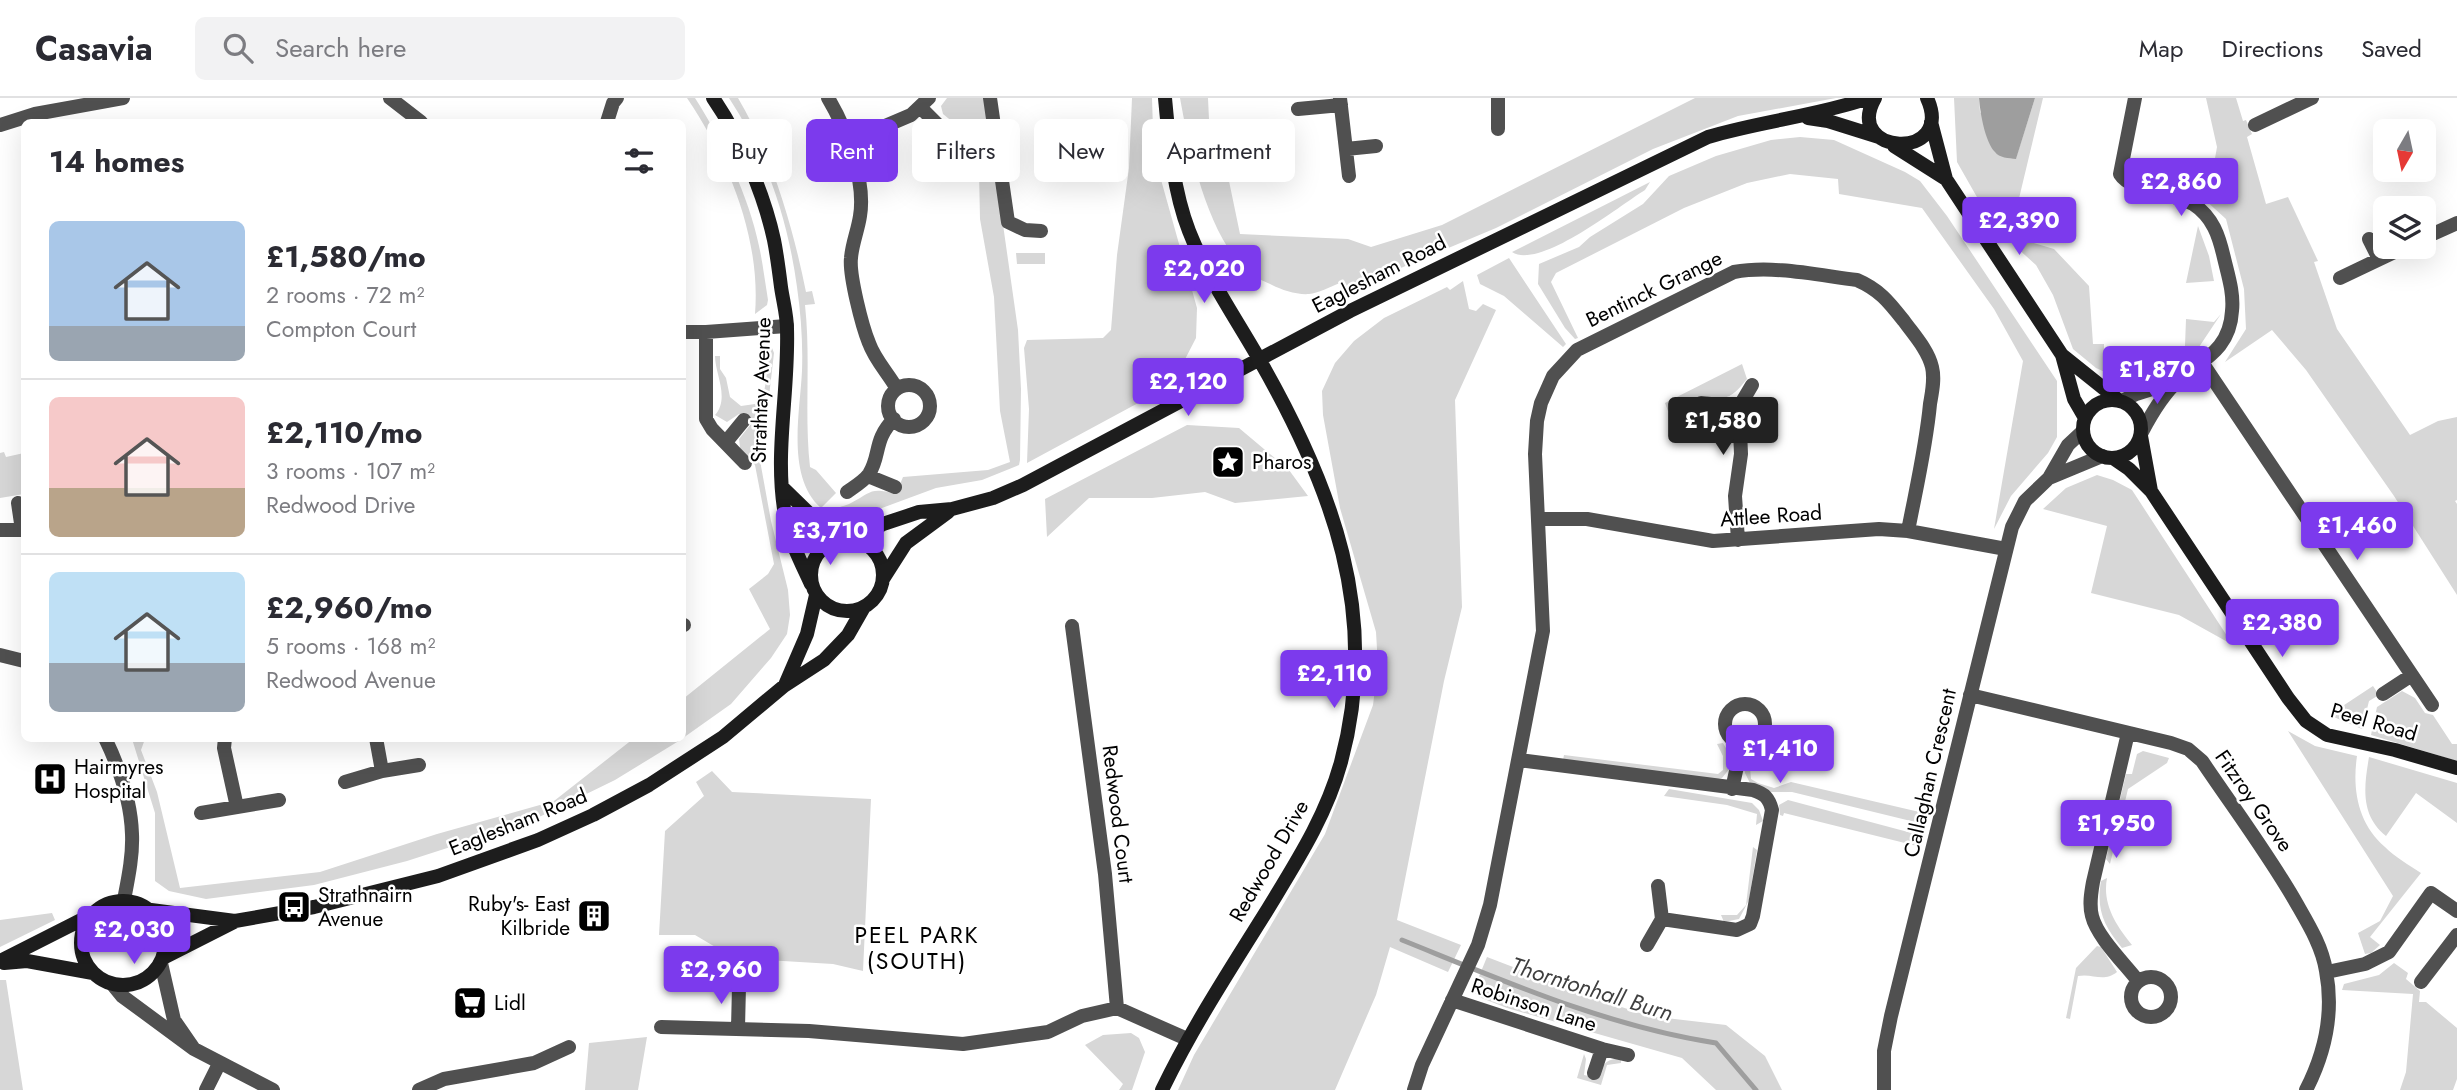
<!DOCTYPE html>
<html lang="en">
<head>
<meta charset="utf-8">
<style>
	body { margin:0; font-family:Jost,sans-serif; background:#f2f2f3; color:#2b2b33; height:100vh; display:flex; flex-direction:column; font-size:26px; white-space:nowrap }
	* { box-sizing:border-box; margin:0 }
	p { font-size:23px; color:#7c7c81 }
	.icon { flex:none; width:38px; height:38px; fill:none; stroke:currentColor; stroke-width:2; stroke-linecap:round; stroke-linejoin:round }
	.map { position:relative; flex:1; overflow:hidden }
	.panel { position:absolute; left:21px; top:21px; width:665px; height:623px; display:flex; flex-direction:column; background:#fff; border-radius:10px; box-shadow:0 7px 28px #0002 }
	.panel>* { flex:none }
	.guide { position:absolute; left:707px; top:21px; width:665px; height:63px; display:flex; gap:14px }
	.needle { width:46px; rotate:189deg }
	.tools { position:absolute; left:2373px; top:21px; display:grid; gap:14px }
	.tools a { display:grid; place-items:center; width:63px; height:63px; border-radius:10px; background:#fff; box-shadow:0 7px 28px #0002; font-size:35px }
	.price { position:absolute; translate:-50% -60px; padding:0 16px; border-radius:7px; background:#7c3aed; color:#fff; font-size:23px; line-height:46px; filter:drop-shadow(0 2px 4px #0008) }
	.price::after { content:''; position:absolute; left:50%; top:42px; width:21px; height:16px; margin-left:-10px; background:inherit; clip-path:polygon(0 0,100% 0,50% 100%) }
	.price.selected { background:#222; color:#fff }
	ul { padding:0; list-style:none }
	li { display:flex; align-items:center; gap:21px; height:175px; padding:0 28px }
	li+li { border-top:2px solid #e1e1e2 }
	li span { display:grid; place-items:center; flex:none; width:196px; height:140px; border-radius:10px; color:#555 }
	li>.icon { margin-inline-start:auto }
	span .icon { width:84px; height:84px; fill:#fffc; stroke-width:1 }
	li b { font-size:30px }
	h2 { display:flex; justify-content:space-between; align-items:center; height:84px; padding:0 28px; font-size:30px }
	.tag { padding:0 24px; border-radius:10px; background:#fff; box-shadow:0 7px 28px #0002; font-size:24px; line-height:63px }
	.tag.selected { background:#7c3aed; color:#fff }
	header { display:flex; align-items:center; gap:42px; box-sizing:border-box; height:98px; padding:0 35px; background:#fff; border-bottom:2px solid #e1e1e2 }
	header strong { font-size:33px }
	nav { display:flex; gap:38px; margin-inline-start:auto; font-size:24px }
	.search { width:490px; height:63px; background:#f2f2f3; display:flex; align-items:center; gap:18px; box-sizing:border-box; padding:0 24px; border-radius:10px; color:#7c7c81; font-size:26px }
	.map>svg:first-child { display:block }
	.green { fill:#d7d7d7 }
	.water { fill:#9e9e9e }
	.lines { fill:none; stroke-linecap:round; stroke-linejoin:round }
	.stream { stroke:#9e9e9e; stroke-width:5 }
	.street { stroke:#505050; stroke-width:14 }
	.secondary { stroke:#1d1d1d; stroke-width:14 }
	.labels { text-anchor:middle; dominant-baseline:central; stroke-width:5; stroke-linejoin:round; paint-order:stroke }
	.street-label { font-size:21px; fill:#000; stroke:#fff }
	.poi-label { font-size:21px; fill:#000; stroke:#fff; text-anchor:start }
	.neighbourhood-label { font-size:23px; letter-spacing:2px; fill:#000; stroke:#fff }
	.water-label { font-size:23px; font-style:italic; fill:#3f3f3f; stroke:#fff }
</style>
</head>
<body>
<header>
<strong>Casavia</strong>
<div class="search"><svg class="icon" aria-label="search" viewBox="0 0 24 24"><circle cx="10" cy="10" r="6"/><path d="M15 15l6 6"/></svg>Search here</div>
<nav><a>Map</a><a>Directions</a><a>Saved</a></nav>
</header>
<div class="map">
<svg width="2457" height="992" viewBox="0 0 2457 992">
	<rect width="100%" height="100%" fill="#fff"/>
	<!-- green -->
	<path class="green" d="M687,0H695C722,42 749,99 759,148C763,166 765,184 768,202L767,207L755,216C761,141 729,62 687,0Z
		M729,0H738C772,57 793,129 806,194L812,193L815,206L805,207C811,261 804,315 810,369L816,372L836,395L821,410C786,379 800,315 802,273C803,245 801,217 797,189C788,122 766,56 729,0Z
		M947,0H985L1018,232L1021,291L1020,362L1019,367L982,382L936,390L863,417L847,418L830,414C839,408 843,409 851,405C872,394 870,389 896,396L903,379L988,372L1010,364L1000,313L994,199L980,121L979,74L970,38L943,16L941,8Z
		M1132,0H1152L1153,32L1158,71L1197,210L1196,240L1181,269L1153,297L1027,365L1029,311L1024,250L1027,242L1103,240L1111,232L1117,157L1129,70Z
		M1180,0H1208L1210,43L1208,44L1210,62L1229,83L1240,136L1348,141L1371,149L1442,127L1695,0H1836L1738,18L1653,51L1496,130L1346,193L1340,185C1330,189 1318,195 1309,196C1297,197 1282,192 1272,187C1266,184 1258,181 1253,177C1209,147 1189,50 1180,0Z
		M1954,0H1979L1980,14L2016,60L2035,0H2043L2010,138L2054,151L2089,188L2093,246H2104V262L2172,261L2182,263L2169,273L2145,280L2123,282L2096,270L2073,251L2053,197L2036,167L1994,129L1957,64Z
		M2206,0H2236L2243,23L2246,22L2252,36L2247,39L2266,106L2288,99L2318,163L2314,164L2337,231L2410,337L2438,323L2457,319V402L2455,403L2457,406V497L2394,398L2306,272L2272,232L2225,264L2246,231L2244,191L2226,121L2192,90L2209,94L2217,49Z
		M1800,39L1834,42L1905,74L1920,83L1947,118L2057,283V339L2048,355L2011,398L1994,431L2023,263L1994,211L1922,110L1839,96L1838,81L1790,76L1747,85L1684,110L1556,175L1551,184L1578,240L1575,241L1565,230L1538,186L1539,166L1579,149L1590,139L1643,106L1669,78L1716,58L1771,42Z
		M1650,84L1645,92C1619,108 1540,172 1512,154Z
		M2198,128L2209,158L2214,183L2186,185Z
		M1016,155H1045V166H1017Z
		M1509,160L1566,246L1563,249L1504,198L1480,186L1477,177Z
		M1463,183L1469,211L1476,213L1483,206L1496,212L1455,302L1462,509L1444,583L1397,822L1461,847L1448,874L1390,849L1376,897L1335,992H1178L1194,957L1325,736L1373,607L1378,568L1376,534L1340,410L1323,317L1322,293L1335,265L1354,243L1384,220L1447,189L1450,192Z
		M2221,216L2193,258L2185,248L2186,221L2214,224Z
		M764,242L770,245L774,255L761,368L771,423L788,492L790,517L787,536L771,560L731,606L683,640V601L770,531L749,491L768,476L774,466L755,367L740,350L739,341L751,326L739,316L727,324L715,317C730,300 715,276 715,258H720V271L726,280L730,299L741,308L762,305L766,283Z
		M1742,266L1747,281C1730,302 1726,302 1701,298L1698,312C1715,318 1729,314 1733,336L1727,339L1726,329L1722,324L1668,313L1665,305Z
		M1187,327L1239,330L1289,372L1308,398L1235,405L1205,394L1152,400H1089L1047,439L1045,401Z
		M4,354L6,359L24,355V396L0,400V355Z
		M2097,377L2113,382L2132,392L2233,547L2179,517L2091,495L2107,428L2043,411L2066,390Z
		M2373,588L2379,597L2369,603L2362,631L2329,617Z
		M2402,593L2415,600L2425,615L2433,617L2452,646H2457V663L2371,637L2377,609Z
		M2288,633L2315,648L2357,658C2352,692 2358,726 2385,749C2395,759 2409,767 2421,775L2370,839L2380,847L2371,855L2365,856L2358,835L2380,823L2393,798Z
		M132,641H145L141,652L157,694L180,790L320,774L437,736L554,703L633,641H682L615,682L531,723L407,763L314,787L206,801L169,793L155,783V715Z
		M1723,645L1730,657V670L1722,680L1711,683L1563,662L1564,657L1718,676L1723,672V658L1717,646Z
		M1753,653L1760,655L1750,670L1751,681L1758,685L1774,690L1791,684L1928,716L1925,724L1919,725L1792,694H1769L1750,685L1745,675L1746,663Z
		M2143,653L2169,660L2167,665L2128,691L2110,766L2106,761L2126,676H2132L2137,656Z
		M2369,659L2457,685V725L2416,695L2386,738C2360,717 2364,689 2369,659Z
		M712,673L732,694L871,701L863,873L833,866L734,860L695,837H659L665,733L704,698L696,684Z
		M1669,691L1752,705L1759,712L1763,723L1756,727L1757,716L1727,707L1664,698Z
		M1788,702L1923,738L1921,749L1784,715L1783,718L1780,717L1779,707Z
		M1753,749L1757,752L1749,802L1739,821L1724,824L1721,817H1737L1746,807Z
		M2107,780C2102,806 2116,827 2132,847L2122,850C2104,828 2096,812 2101,783Z
		M52,815L55,822L0,849V822Z
		M2097,848L2101,849L2117,874C2103,885 2093,875 2078,878L2070,921L2066,920L2076,870Z
		M1487,859L1591,899L1649,918L1726,927L1765,958L1782,992H1716L1682,960L1507,910L1479,899L1473,893Z
		M2394,865L2408,875L2406,881L2420,893L2419,904H2426L2457,930V981L2453,992H2400L2406,974L2413,896L2342,892L2344,886L2379,877Z
		M0,882H6L23,992H0Z
		M1131,935L1139,940L1145,954L1132,992H1119L1123,986L1085,947L1103,937Z
		M647,939L638,992H585L589,945Z
		M1584,956L1586,961L1584,977L1597,980C1603,967 1605,960 1621,961V965L1607,967L1601,987L1577,980Z"/>
	<!-- water -->
	<path class="water" d="M1979,0H2035L2016,61C2009,60 1999,60 1995,54C1985,44 1980,14 1979,0Z"/>
	<g class="lines">
		<!-- stream -->
		<path class="stream" d="M1402,842C1504,883 1606,928 1716,945L1756,992"/>
		<!-- street -->
		<path class="street" d="M390,0L421,24
			M828,0C846,30 866,82 860,118C858,132 852,146 851,160C849,177 862,228 869,245C875,262 888,275 897,291
			M990,0L1008,124L1025,132L1041,133
			M1340,0L1349,78
			M2135,0L2120,76C2131,94 2174,95 2193,106C2213,119 2219,138 2224,160C2228,177 2234,195 2232,213C2230,251 2204,261 2179,282C2163,296 2152,315 2142,334
			M921,10L940,29
			M1298,11L1341,7
			M607,24L613,5L617,0
			M0,27L35,16L123,0
			M2255,27L2312,0
			M1498,31V0
			M850,43L911,17L929,0
			M1346,51L1376,48
			M2424,140L2457,125
			M2369,141L2379,161
			M2340,180L2405,149
			M682,234H706L787,228
			M706,234V321L712,331L745,365
			M2203,266L2432,607
			M888 308a21 21 0 1 1 42 0a21 21 0 1 1-42 0Z
			M2122,303L2136,296L2177,283
			M1701,305L1739,309
			M726,344L744,322
			M868,378L895,389
			M2049,380L2102,358
			M847,394C854,389 864,383 869,376C881,357 873,342 894,321
			M18,405L22,432
			M1539,421H1587L1713,443L1879,431L1908,433L2006,451
			M0,432H24
			M1738,442L1735,398L1741,356L1739,309L1752,287
			M682,527H684
			M1072,528L1105,776L1117,910
			M0,557L24,563
			M2383,596L2412,577
			M1970,597L2171,645L2188,651L2202,663C2233,709 2266,753 2294,801C2307,824 2322,847 2326,873C2334,915 2325,955 2306,992
			M1725 626a20 20 0 1 1 40 0a20 20 0 1 1-40 0Z
			M2128,635L2093,784C2091,795 2089,807 2092,818C2097,839 2125,866 2138,883
			M105,640C119,669 131,704 132,736C133,758 128,781 124,802
			M225,640L224,650L237,709
			M376,640L382,673
			M1519,662L1753,692C1765,696 1769,700 1772,712L1753,818L1750,826L1737,832L1662,821
			M345,684L382,673L419,667
			M1732,691L1742,646
			M201,715L279,702
			M1647,847L1662,821L1658,788
			M2327,874L2365,866L2389,854L2431,795L2457,813
			M2131 899a20 20 0 1 1 40 0a20 20 0 1 1-40 0Z
			M2421,884L2457,837
			M113,887L122,898L194,951L174,922L161,865
			M1452,902L1602,951L1628,957
			M661,929L809,933L963,946L1048,934L1082,918L1117,910L1187,941
			M738,930L739,888
			M194,951L273,992
			M1594,975L1602,951
			M206,992L219,966
			M419,992L444,981L534,965L569,949
			M1414,992L1422,967L1478,847L1490,807L1543,533L1535,356L1537,323L1541,305L1553,278L1577,252L1734,174C1773,167 1817,177 1857,182C1880,192 1889,204 1904,223C1914,237 1928,252 1932,269C1935,281 1932,294 1930,306C1926,349 1916,391 1908,433
			M1884,992V953L1891,918L2012,429L2025,403L2049,380L2068,347L2083,333"/>
		<!-- secondary -->
		<path class="secondary" d="M713,0C740,39 764,96 774,142C777,157 779,173 781,189C783,203 787,217 787,231C789,294 774,355 785,417C789,442 801,464 811,486
			M1875,0C1842,58 1956,64 1927,0
			M1808,20L1828,23L1879,39
			M1931,24L1946,81L2062,257L2074,301L2085,320
			M1894,48L1946,81
			M2062,257L2117,301
			M2083 331a29 29 0 1 1 58 0a29 29 0 1 1-58 0Z
			M2141,338L2151,393
			M2113,360L2129,371L2151,393L2288,600L2306,623L2327,637L2395,652L2457,670
			M782,389L820,426L844,441
			M811 477a36 36 0 1 1 72 0a36 36 0 1 1-72 0Z
			M854,442L883,426L919,414L952,411L993,400L1023,387L1350,213L1708,39C1761,23 1817,18 1869,0
			M883,481L906,445L948,414
			M785,587L807,536L816,497
			M81 845a42 42 0 1 1 84 0a42 42 0 1 1-84 0Z
			M151,812L235,823L314,809L438,778L538,742L593,717L649,687L723,639L784,588L824,562L848,537L864,509
			M163,860L234,824
			M0,863L89,818
			M4,865L27,863L93,875
			M1162,992C1192,930 1229,873 1266,814C1295,766 1326,719 1341,664C1381,517 1332,388 1259,261C1235,219 1207,179 1189,133C1173,92 1169,43 1165,0"/>
	</g>
	<!-- icons -->
	<defs>
		<symbol id="sight-square" viewBox="-11 -11 22 22"><rect x="-9" y="-9" width="18" height="18" rx="4" fill="#000" stroke="#fff"/><path d="M0-6L1.8-2.2L6-1.7L2.9 1.2L3.7 5.4L0 3.3L-3.7 5.4L-2.9 1.2L-6-1.7L-1.8-2.2Z" fill="#fff"/></symbol>
		<symbol id="hospital-square" viewBox="-11 -11 22 22"><rect x="-9" y="-9" width="18" height="18" rx="4" fill="#000" stroke="#fff"/><path d="M-5-5h3v3.5h4V-5h3V5h-3V1.5h-4V5h-3Z" fill="#fff"/></symbol>
		<symbol id="bus-square" viewBox="-11 -11 22 22"><rect x="-9" y="-9" width="18" height="18" rx="4" fill="#000" stroke="#fff"/><path d="M-5-6H5V4H4V6H2V4H-2V6H-4V4H-5ZM-3.5-4V0h7V-4ZM-3.5 1.2v1.5H-2V1.2ZM2 1.2v1.5H3.5V1.2Z" fill="#fff"/></symbol>
		<symbol id="building-square" viewBox="-11 -11 22 22"><rect x="-9" y="-9" width="18" height="18" rx="4" fill="#000" stroke="#fff"/><path d="M-4-6H4V6H1V3H-1V6H-4ZM-2.5-4.3h1.7v1.8h-1.7ZM.8-4.3h1.7v1.8H.8ZM-2.5-1h1.7V.8h-1.7ZM.8-1h1.7V.8H.8Z" fill="#fff"/></symbol>
		<symbol id="supermarket-square" viewBox="-11 -11 22 22"><rect x="-9" y="-9" width="18" height="18" rx="4" fill="#000" stroke="#fff"/><path d="M-6-5.5h2.5l.6 2H6L4.5 2H-2.5L-4.4-4H-6ZM-1.5 3.2a1.3 1.3 0 1 0 .1 0ZM3 3.2a1.3 1.3 0 1 0 .1 0Z" fill="#fff"/></symbol>
	</defs>
	<g fill-rule="evenodd">
		<use href="#sight-square" x="1209" y="345" width="38" height="38"/>
		<use href="#hospital-square" x="31" y="662" width="38" height="38"/>
		<use href="#bus-square" x="275" y="790" width="38" height="38"/>
		<use href="#building-square" x="575" y="799" width="38" height="38"/>
		<use href="#supermarket-square" x="451" y="886" width="38" height="38"/>
	</g>
	<g class="labels">
		<!-- street labels -->
		<g class="street-label">
			<text transform="translate(1379 176) rotate(-27)">Eaglesham Road</text>
			<text transform="translate(1654 191) rotate(-26)">Bentinck Grange</text>
			<text transform="translate(761 292) rotate(-88)">Strathtay Avenue</text>
			<text transform="translate(1771 418) rotate(-4)">Attlee Road</text>
			<text transform="translate(2374 624) rotate(16)">Peel Road</text>
			<text transform="translate(1930 675) rotate(-77)">Callaghan Crescent</text>
			<text transform="translate(2254 703) rotate(55)">Fitzroy Grove</text>
			<text transform="translate(1118 716) rotate(83)">Redwood Court</text>
			<text transform="translate(518 724) rotate(-22)">Eaglesham Road</text>
			<text transform="translate(1269 763) rotate(-60)">Redwood Drive</text>
			<text transform="translate(1534 907) rotate(18)">Robinson Lane</text>
		</g>
		<!-- poi labels -->
		<g class="poi-label">
			<text x="1252" y="364">Pharos</text>
			<text x="74" y="669">Hairmyres<tspan x="74" dy="24">Hospital</tspan></text>
			<text x="318" y="797">Strathnairn<tspan x="318" dy="24">Avenue</tspan></text>
			<text x="570" y="806" text-anchor="end">Ruby's- East<tspan x="570" dy="24">Kilbride</tspan></text>
			<text x="494" y="905">Lidl</text>
		</g>
		<!-- neighbourhood labels -->
		<g class="neighbourhood-label">
			<text x="917" y="837">PEEL PARK<tspan x="917" dy="26">(SOUTH)</tspan></text>
		</g>
		<!-- water labels -->
		<g class="water-label">
			<text transform="translate(1592 891) rotate(17)">Thorntonhall Burn</text>
		</g>
	</g>
</svg>
<div class="tools">
<a><svg class="needle" viewBox="-14 -14 28 28"><path d="M0-13l5 13h-10z" fill="#e53935"/><path d="M0 13l5-13h-10z" fill="#7c7c81"/></svg></a>
<a><svg class="icon" aria-label="layers" viewBox="0 0 24 24"><path d="M12 4l9 5-9 5-9-5zM3 14l9 5 9-5"/></svg></a>
</div>
<b class="price" style="left:2181px;top:120px">£2,860</b>
<b class="price" style="left:2019px;top:159px">£2,390</b>
<b class="price" style="left:1204px;top:207px">£2,020</b>
<b class="price" style="left:2157px;top:308px">£1,870</b>
<b class="price" style="left:1188px;top:320px">£2,120</b>
<b class="price selected" style="left:1723px;top:359px">£1,580</b>
<b class="price" style="left:2357px;top:464px">£1,460</b>
<b class="price" style="left:830px;top:469px">£3,710</b>
<b class="price" style="left:2282px;top:561px">£2,380</b>
<b class="price" style="left:1334px;top:612px">£2,110</b>
<b class="price" style="left:1780px;top:687px">£1,410</b>
<b class="price" style="left:2116px;top:762px">£1,950</b>
<b class="price" style="left:134px;top:868px">£2,030</b>
<b class="price" style="left:721px;top:908px">£2,960</b>
<div class="guide">
<a class="tag">Buy</a>
<a class="tag selected">Rent</a>
<a class="tag">Filters</a>
<a class="tag">New</a>
<a class="tag">Apartment</a>
</div>
<section class="panel">
<h2>14 homes<svg class="icon" aria-label="filters" viewBox="0 0 24 24"><path d="M4 7h16M4 17h16"/><circle cx="9" cy="7" r="2"/><circle cx="15" cy="17" r="2"/></svg></h2>
<ul>
<li><span style="background:linear-gradient(#a9c7e8 75%,#9aa5b1 0)"><svg class="icon" aria-label="home" viewBox="0 0 24 24"><path d="M3 11l9-7 9 7M6 9v11h12V9"/></svg></span><div><b>£1,580/mo</b><p>2 rooms · 72 m²</p><p>Compton Court</p></div></li>
<li><span style="background:linear-gradient(#f6c9c9 65%,#b9a48a 0)"><svg class="icon" aria-label="home" viewBox="0 0 24 24"><path d="M3 11l9-7 9 7M6 9v11h12V9"/></svg></span><div><b>£2,110/mo</b><p>3 rooms · 107 m²</p><p>Redwood Drive</p></div></li>
<li><span style="background:linear-gradient(#bfe0f5 65%,#9aa5b1 0)"><svg class="icon" aria-label="home" viewBox="0 0 24 24"><path d="M3 11l9-7 9 7M6 9v11h12V9"/></svg></span><div><b>£2,960/mo</b><p>5 rooms · 168 m²</p><p>Redwood Avenue</p></div></li>
</ul>
</section>
</div>
</body>
</html>
